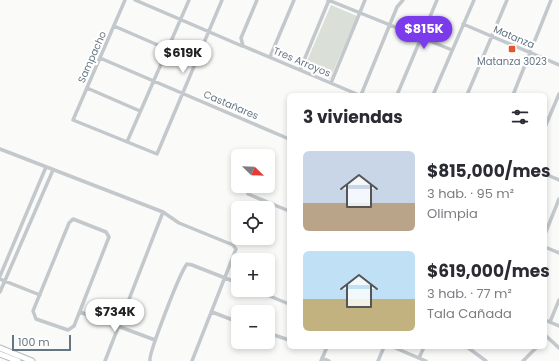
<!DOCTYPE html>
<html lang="es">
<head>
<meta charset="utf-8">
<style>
	body { margin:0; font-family:Poppins,sans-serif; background:#f2f2f3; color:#2b2b33; height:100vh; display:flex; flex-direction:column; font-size:15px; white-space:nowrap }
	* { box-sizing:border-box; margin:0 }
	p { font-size:13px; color:#7c7c81 }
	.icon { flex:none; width:22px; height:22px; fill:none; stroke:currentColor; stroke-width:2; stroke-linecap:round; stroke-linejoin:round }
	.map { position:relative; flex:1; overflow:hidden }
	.panel { position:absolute; left:287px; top:93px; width:260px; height:256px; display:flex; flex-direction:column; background:#fff; border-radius:6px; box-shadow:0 2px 6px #0003 }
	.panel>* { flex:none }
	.needle { width:26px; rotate:113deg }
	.controls { position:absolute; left:231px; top:149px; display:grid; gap:8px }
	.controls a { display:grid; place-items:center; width:44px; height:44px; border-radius:6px; background:#fff; box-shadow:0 2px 6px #0003; font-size:20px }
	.scale { position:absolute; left:12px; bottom:10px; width:59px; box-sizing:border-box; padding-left:4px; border:2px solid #657683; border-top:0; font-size:11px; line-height:14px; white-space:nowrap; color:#657683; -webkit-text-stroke:3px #fff; paint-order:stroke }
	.price { position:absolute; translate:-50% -34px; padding:0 9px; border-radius:14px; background:#fff; color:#222; font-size:13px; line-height:26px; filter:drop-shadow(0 1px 2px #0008) }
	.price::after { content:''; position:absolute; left:50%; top:24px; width:12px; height:9px; margin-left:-6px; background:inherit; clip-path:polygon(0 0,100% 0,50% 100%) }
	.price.on { background:#7c3aed; color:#fff }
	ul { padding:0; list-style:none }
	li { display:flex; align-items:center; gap:12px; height:100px; padding:0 16px }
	li span { display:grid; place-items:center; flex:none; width:112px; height:80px; border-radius:6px; color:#555 }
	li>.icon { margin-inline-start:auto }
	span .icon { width:48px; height:48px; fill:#fffc; stroke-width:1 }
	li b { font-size:17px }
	h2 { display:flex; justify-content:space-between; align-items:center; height:48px; padding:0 16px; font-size:17px }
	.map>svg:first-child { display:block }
	.green { fill:#dadfd7 }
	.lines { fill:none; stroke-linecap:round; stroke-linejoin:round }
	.secondary-casing { stroke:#b3babf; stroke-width:7 }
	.street { stroke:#c3c8cc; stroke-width:3.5 }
	.secondary { stroke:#fff; stroke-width:5 }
	.poi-dot { fill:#e4572e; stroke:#fff; stroke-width:1.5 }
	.labels { text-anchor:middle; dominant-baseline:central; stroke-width:4; stroke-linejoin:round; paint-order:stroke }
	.street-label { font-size:10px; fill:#657683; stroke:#fff }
	.poi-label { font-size:10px; fill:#657683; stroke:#fff }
</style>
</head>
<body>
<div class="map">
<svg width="559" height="361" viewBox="0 0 559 361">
	<rect width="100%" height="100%" fill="#fafaf8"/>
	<!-- green -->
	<path class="green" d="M331,5L357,16L330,79L304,68Z"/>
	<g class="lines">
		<defs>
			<path id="secondary" d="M0,348L32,361
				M0,354L18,361"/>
		</defs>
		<!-- secondary casing -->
		<use href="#secondary" class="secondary-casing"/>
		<!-- street -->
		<path class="street" d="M125,0L73,120L157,154L222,0
			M135,0L242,46
			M257,0L241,38L243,46L359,95
			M328,0L452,50
			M463,24L559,65
			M114,26L167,49
			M270,57L294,0
			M100,58L289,139
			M300,70L329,0
			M331,83L365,0
			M87,88L140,111
			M361,95L397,7L403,0
			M397,95L437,0
			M433,95L474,0
			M467,95L507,0
			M513,95L551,0
			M545,127L559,94
			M127,142L189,0
			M0,149L163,212L105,361
			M545,174L559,180
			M248,194L289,211
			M163,212L179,223L233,245L236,249L192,361
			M73,219L106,232L109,237L74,326L68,330L36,319L33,311L69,223Z
			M545,234L559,199
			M545,247L559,253
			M0,276L46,167
			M0,279L40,295
			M255,290L289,304
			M0,292L53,170
			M80,312L155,340
			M212,312L238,322
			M545,320L559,326
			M550,322L559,300
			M268,333L289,340
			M545,335L559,348
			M393,347L426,361
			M467,347L486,361
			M322,358L329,361
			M419,358L424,347
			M150,361C148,355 180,272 187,264L192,265L238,283
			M321,361L327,347
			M378,361L384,347
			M523,361L537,347"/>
		<!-- secondary -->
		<use href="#secondary" class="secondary"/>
	</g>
	<!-- markers -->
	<rect class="poi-dot" x="508" y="45" width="8" height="8" rx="2"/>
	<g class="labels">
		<!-- street labels -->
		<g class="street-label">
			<text transform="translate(514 37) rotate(23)">Matanza</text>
			<text transform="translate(92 57) rotate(-66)">Sampacho</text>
			<text transform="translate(302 62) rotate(23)">Tres Arroyos</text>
			<text transform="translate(231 105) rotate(23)">Castañares</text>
		</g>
		<!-- poi labels -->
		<g class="poi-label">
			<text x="512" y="61">Matanza 3023</text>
		</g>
	</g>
</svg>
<div class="controls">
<a><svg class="needle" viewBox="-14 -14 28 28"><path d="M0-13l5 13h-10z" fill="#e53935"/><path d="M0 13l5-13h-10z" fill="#7c7c81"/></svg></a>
<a><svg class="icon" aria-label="locate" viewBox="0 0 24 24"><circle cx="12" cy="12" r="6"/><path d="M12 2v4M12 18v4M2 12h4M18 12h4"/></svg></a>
<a>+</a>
<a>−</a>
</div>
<div class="scale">100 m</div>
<b class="price on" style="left:424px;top:50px">$815K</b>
<b class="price" style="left:183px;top:74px">$619K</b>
<b class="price" style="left:115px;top:333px">$734K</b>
<section class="panel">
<h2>3 viviendas<svg class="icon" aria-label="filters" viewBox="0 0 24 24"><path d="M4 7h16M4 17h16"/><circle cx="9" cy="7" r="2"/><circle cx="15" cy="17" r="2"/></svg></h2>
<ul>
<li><span style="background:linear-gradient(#c9d6e8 65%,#b9a48a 0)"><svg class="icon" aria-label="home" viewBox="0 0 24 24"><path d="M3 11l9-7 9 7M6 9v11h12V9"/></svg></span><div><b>$815,000/mes</b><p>3 hab. · 95 m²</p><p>Olimpia</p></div></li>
<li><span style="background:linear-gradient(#bfe0f5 60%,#c2b280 0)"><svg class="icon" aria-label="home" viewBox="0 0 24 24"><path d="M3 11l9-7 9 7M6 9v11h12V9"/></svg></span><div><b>$619,000/mes</b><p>3 hab. · 77 m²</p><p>Tala Cañada</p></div></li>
</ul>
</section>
</div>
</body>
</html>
